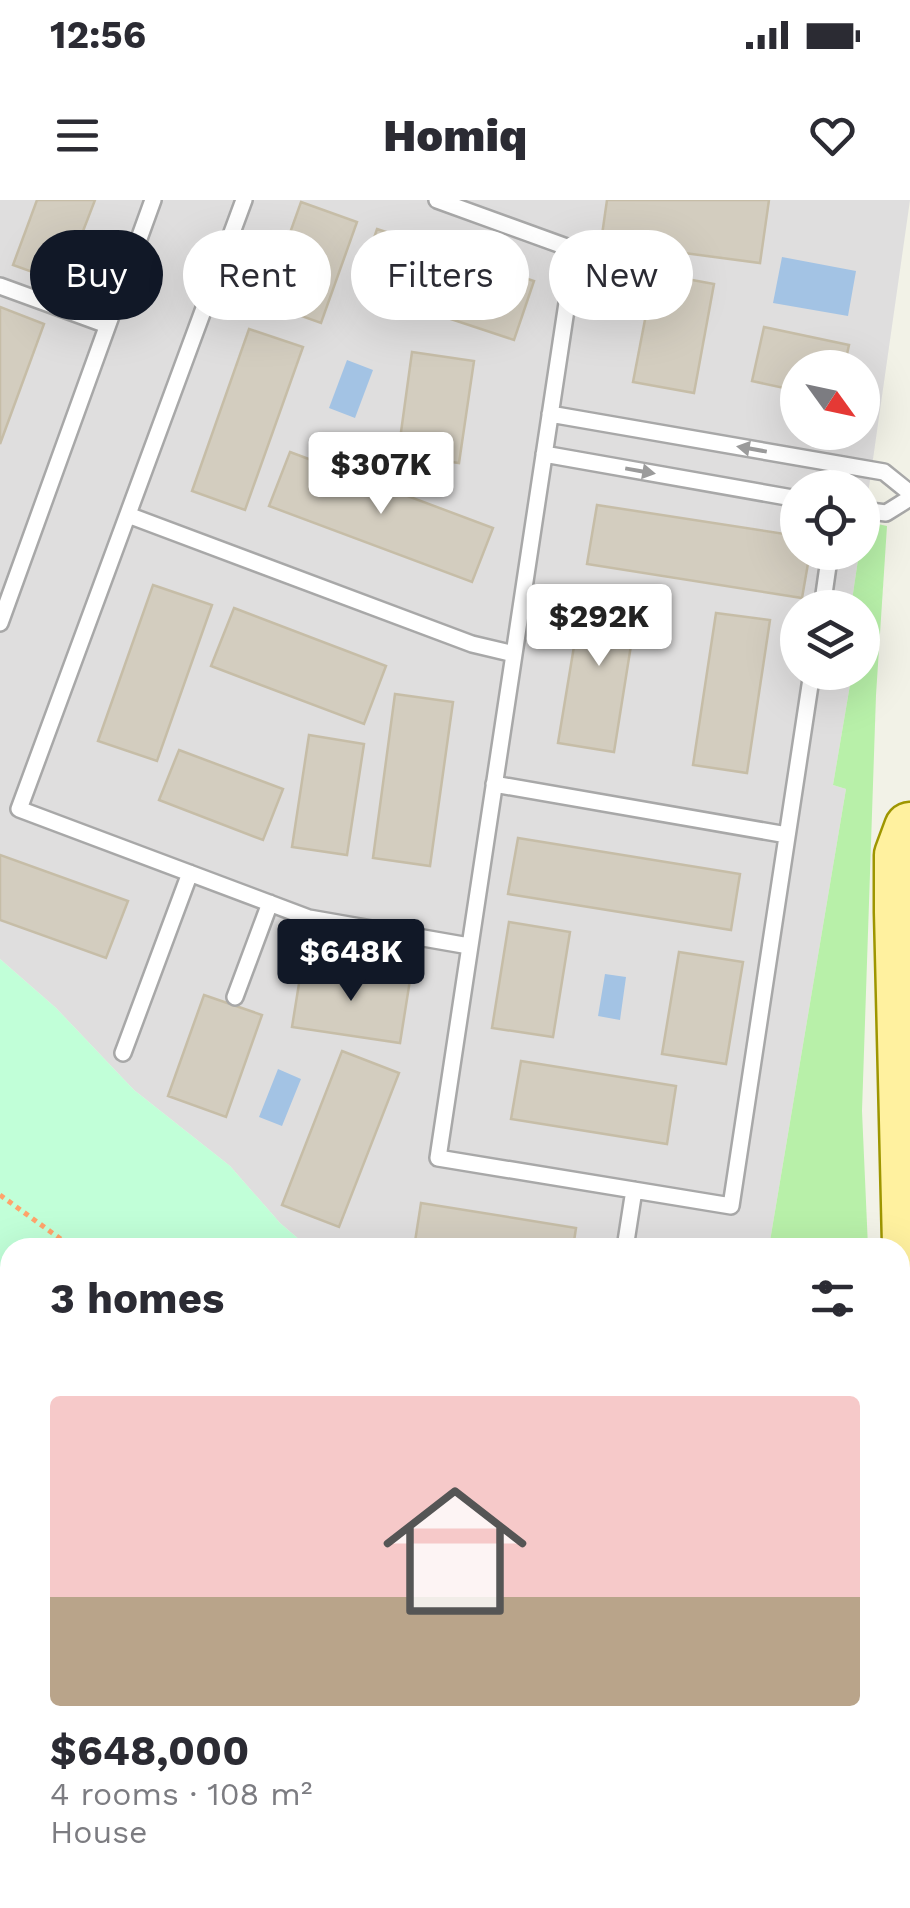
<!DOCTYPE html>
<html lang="en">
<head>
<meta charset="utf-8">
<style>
	body { margin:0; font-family:"Work Sans",sans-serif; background:#f2f2f3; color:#2b2b33; height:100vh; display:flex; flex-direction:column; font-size:38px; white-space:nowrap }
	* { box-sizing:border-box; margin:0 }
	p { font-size:32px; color:#7c7c81 }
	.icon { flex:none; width:55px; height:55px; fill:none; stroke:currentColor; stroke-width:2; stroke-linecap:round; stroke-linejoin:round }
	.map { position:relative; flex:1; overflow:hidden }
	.side { position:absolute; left:0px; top:1038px; width:910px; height:672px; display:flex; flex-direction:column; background:#fff; border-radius:30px 30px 0 0; box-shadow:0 10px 40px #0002 }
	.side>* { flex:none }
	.banner { position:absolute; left:30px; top:30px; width:850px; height:90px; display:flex; gap:20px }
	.needle { width:65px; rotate:123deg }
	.tools { position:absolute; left:780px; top:150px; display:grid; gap:20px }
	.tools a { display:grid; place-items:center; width:100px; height:100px; border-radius:50%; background:#fff; box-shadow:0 10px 40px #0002; font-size:50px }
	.price { position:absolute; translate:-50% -85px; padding:0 22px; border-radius:10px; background:#fff; color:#222; font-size:32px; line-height:65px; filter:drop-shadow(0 2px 5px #0008) }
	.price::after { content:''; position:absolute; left:50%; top:60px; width:30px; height:22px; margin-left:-15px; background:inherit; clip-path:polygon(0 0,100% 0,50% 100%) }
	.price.active { background:#111827; color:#fff }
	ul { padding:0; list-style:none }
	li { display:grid; align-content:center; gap:20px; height:530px; padding:0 50px }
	li span { display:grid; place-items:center; height:310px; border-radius:10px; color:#555 }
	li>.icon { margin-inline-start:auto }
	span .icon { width:180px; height:180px; fill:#fffc; stroke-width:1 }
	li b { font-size:42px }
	h2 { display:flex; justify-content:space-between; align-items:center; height:120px; padding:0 50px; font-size:42px }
	.chip { padding:0 35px; border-radius:45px; background:#fff; box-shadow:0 10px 40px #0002; font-size:35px; line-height:90px }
	.chip.active { background:#111827; color:#fff }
	.status { display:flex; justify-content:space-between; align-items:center; height:70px; padding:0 50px; background:#fff; direction:ltr }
	.status svg { height:28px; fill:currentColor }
	header { display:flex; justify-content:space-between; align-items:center; height:130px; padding:0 50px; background:#fff; font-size:45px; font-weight:800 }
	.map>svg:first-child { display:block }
	.residential { fill:#dfdede; fill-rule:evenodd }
	.grass { fill:#b8f0a9 }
	.forest { fill:#99d598 }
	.park { fill:#c1ffd8 }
	.water { fill:#a3c3e4 }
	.pier { fill:#fff }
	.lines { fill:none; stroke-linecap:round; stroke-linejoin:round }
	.river { stroke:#a3c3e4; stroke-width:50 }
	.building { fill:#d3cdbf; stroke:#c6bda7; stroke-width:2.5 }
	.lane-casing { stroke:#a8a8a8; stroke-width:20 }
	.primary-casing { stroke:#9e9600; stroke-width:55 }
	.path { stroke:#ffa46b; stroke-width:5; stroke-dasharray:5 5; stroke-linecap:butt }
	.lane { stroke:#fff; stroke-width:15 }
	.primary { stroke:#fff19f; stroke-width:50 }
	.oneway { fill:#9b9b9b }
</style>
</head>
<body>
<div class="status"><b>12:56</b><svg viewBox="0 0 49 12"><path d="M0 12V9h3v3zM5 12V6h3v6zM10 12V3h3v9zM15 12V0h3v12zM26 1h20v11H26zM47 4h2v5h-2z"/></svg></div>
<header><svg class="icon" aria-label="menu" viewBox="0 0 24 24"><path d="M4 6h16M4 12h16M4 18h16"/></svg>Homiq<svg class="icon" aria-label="heart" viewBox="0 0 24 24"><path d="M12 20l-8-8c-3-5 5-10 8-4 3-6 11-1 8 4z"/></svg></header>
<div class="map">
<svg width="910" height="1708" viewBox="0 0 910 1708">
	<rect width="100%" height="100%" fill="#f2f2e7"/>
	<!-- residential -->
	<path class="residential" d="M0,0H910L863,329L862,288H798V352L859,353L851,407L798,408V472L852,473L833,585L846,589L769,1047H308L280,1023L230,966L134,890L56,808L0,759ZM798,168H862V232H798Z"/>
	<!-- grass -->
	<path class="grass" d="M864,321L887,326L876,495L862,911L868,1047H769L846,589L833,585L852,473L862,472V408L851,407L859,353L862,352Z"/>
	<!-- forest -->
	<path class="forest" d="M910,1596V1708H652L668,1700H900V1599Z"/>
	<!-- park -->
	<path class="park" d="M0,759L56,808L134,890L230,966L280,1023L308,1047L10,1048V1700H537L541,1708H0Z
		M910,1656V1708H776L797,1700H900V1660Z"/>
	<!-- water -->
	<path class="water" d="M782,57L856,71L848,116L773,103Z
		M347,160L373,170L355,218L329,208Z
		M605,774L626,777L620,820L598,816Z
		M278,869L301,879L282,926L259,917Z
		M0,1366L10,1368V1440L0,1434Z
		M232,1700H313L301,1708H235Z"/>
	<!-- pier -->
	<path class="pier" d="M406,1700H564L569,1708H392Z"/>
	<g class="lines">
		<!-- river -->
		<path class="river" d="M0,1360L10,1369"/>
	</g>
	<!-- building -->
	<path class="building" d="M37,0H95L63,83L13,65Z
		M607,0H769L760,63L601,42Z
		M301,2L357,22L321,123L265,103Z
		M377,29L534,81L514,140L357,88Z
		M654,73L714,84L694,193L633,182Z
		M0,107L44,124L0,244Z
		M764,127L849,145L844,168H798V191L752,181Z
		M249,129L303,147L245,310L192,291Z
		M412,152L474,161L459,263L398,254Z
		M290,252L493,328L472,382L269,306Z
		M597,305L798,336V352H810L802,398L587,364Z
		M153,385L212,405L157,561L98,541Z
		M584,386L639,395L614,552L558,543Z
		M234,408L386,466L364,524L211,466Z
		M716,413L770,420L747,573L693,565Z
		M395,494L453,502L430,666L373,658Z
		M309,535L364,544L347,655L292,647Z
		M179,550L283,589L263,640L159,600Z
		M518,638L740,674L731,730L508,694Z
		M0,655L128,701L106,758L0,720Z
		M509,722L570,732L553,837L492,828Z
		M679,752L743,762L726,864L662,854Z
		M302,765L410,780L400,843L292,827Z
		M204,795L262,815L226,917L168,896Z
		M342,851L399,873L339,1027L282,1005Z
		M521,861L676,886L667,944L511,919Z
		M421,1003L576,1028L573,1048H414Z"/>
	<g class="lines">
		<defs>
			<path id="lane" d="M244,0L19,609L309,718L469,746
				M437,0L575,50L438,958L731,1006L812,472
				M0,86L107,125
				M550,214L884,272L910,293
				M544,254L798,299
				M840,288L843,265
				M862,310L886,313L910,298
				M128,315L472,444L514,454
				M822,408L830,352
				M0,423L153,0
				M494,584L787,635
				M235,797L270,703
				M123,853L190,673
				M625,1048L634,990"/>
			<path id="primary" d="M910,628L900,655V712L910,1127
				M900,1500L910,1497
				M900,1562L910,1559
				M459,1708L472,1700
				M576,1708L589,1700"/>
		</defs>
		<!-- lane casing -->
		<use href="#lane" class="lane-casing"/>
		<!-- primary casing -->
		<use href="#primary" class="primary-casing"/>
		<!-- path -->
		<path class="path" d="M0,995L73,1048
			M900,1450L910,1452
			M518,1700L522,1708"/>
		<!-- lane -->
		<use href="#lane" class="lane"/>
		<!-- primary -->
		<use href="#primary" class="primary"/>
	</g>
	<!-- one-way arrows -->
	<defs><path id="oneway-solid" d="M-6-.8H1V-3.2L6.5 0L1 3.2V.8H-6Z" transform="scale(2.5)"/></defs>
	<g class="oneway">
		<use href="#oneway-solid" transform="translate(752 249) rotate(-170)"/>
		<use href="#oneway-solid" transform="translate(640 271) rotate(10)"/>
	</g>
</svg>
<div class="tools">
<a><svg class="needle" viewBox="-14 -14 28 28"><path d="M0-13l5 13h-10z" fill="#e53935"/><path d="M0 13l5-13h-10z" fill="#7c7c81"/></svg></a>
<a><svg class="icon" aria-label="locate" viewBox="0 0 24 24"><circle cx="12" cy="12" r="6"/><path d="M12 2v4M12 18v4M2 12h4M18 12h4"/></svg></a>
<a><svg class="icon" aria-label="layers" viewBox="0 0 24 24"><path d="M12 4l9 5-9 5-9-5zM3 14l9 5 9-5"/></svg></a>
</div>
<b class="price" style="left:381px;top:317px">$307K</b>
<b class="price" style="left:599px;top:469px">$292K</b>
<b class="price active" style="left:351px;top:804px">$648K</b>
<div class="banner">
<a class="chip active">Buy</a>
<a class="chip">Rent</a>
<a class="chip">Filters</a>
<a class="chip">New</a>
</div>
<section class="side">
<h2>3 homes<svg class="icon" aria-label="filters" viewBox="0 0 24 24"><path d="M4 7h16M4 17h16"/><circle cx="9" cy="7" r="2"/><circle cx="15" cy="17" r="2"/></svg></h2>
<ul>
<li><span style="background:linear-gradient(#f6c9c9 65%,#b9a48a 0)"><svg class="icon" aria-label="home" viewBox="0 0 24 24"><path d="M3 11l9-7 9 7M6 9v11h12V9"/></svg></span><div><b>$648,000</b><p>4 rooms · 108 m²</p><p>House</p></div></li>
</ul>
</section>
</div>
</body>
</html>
